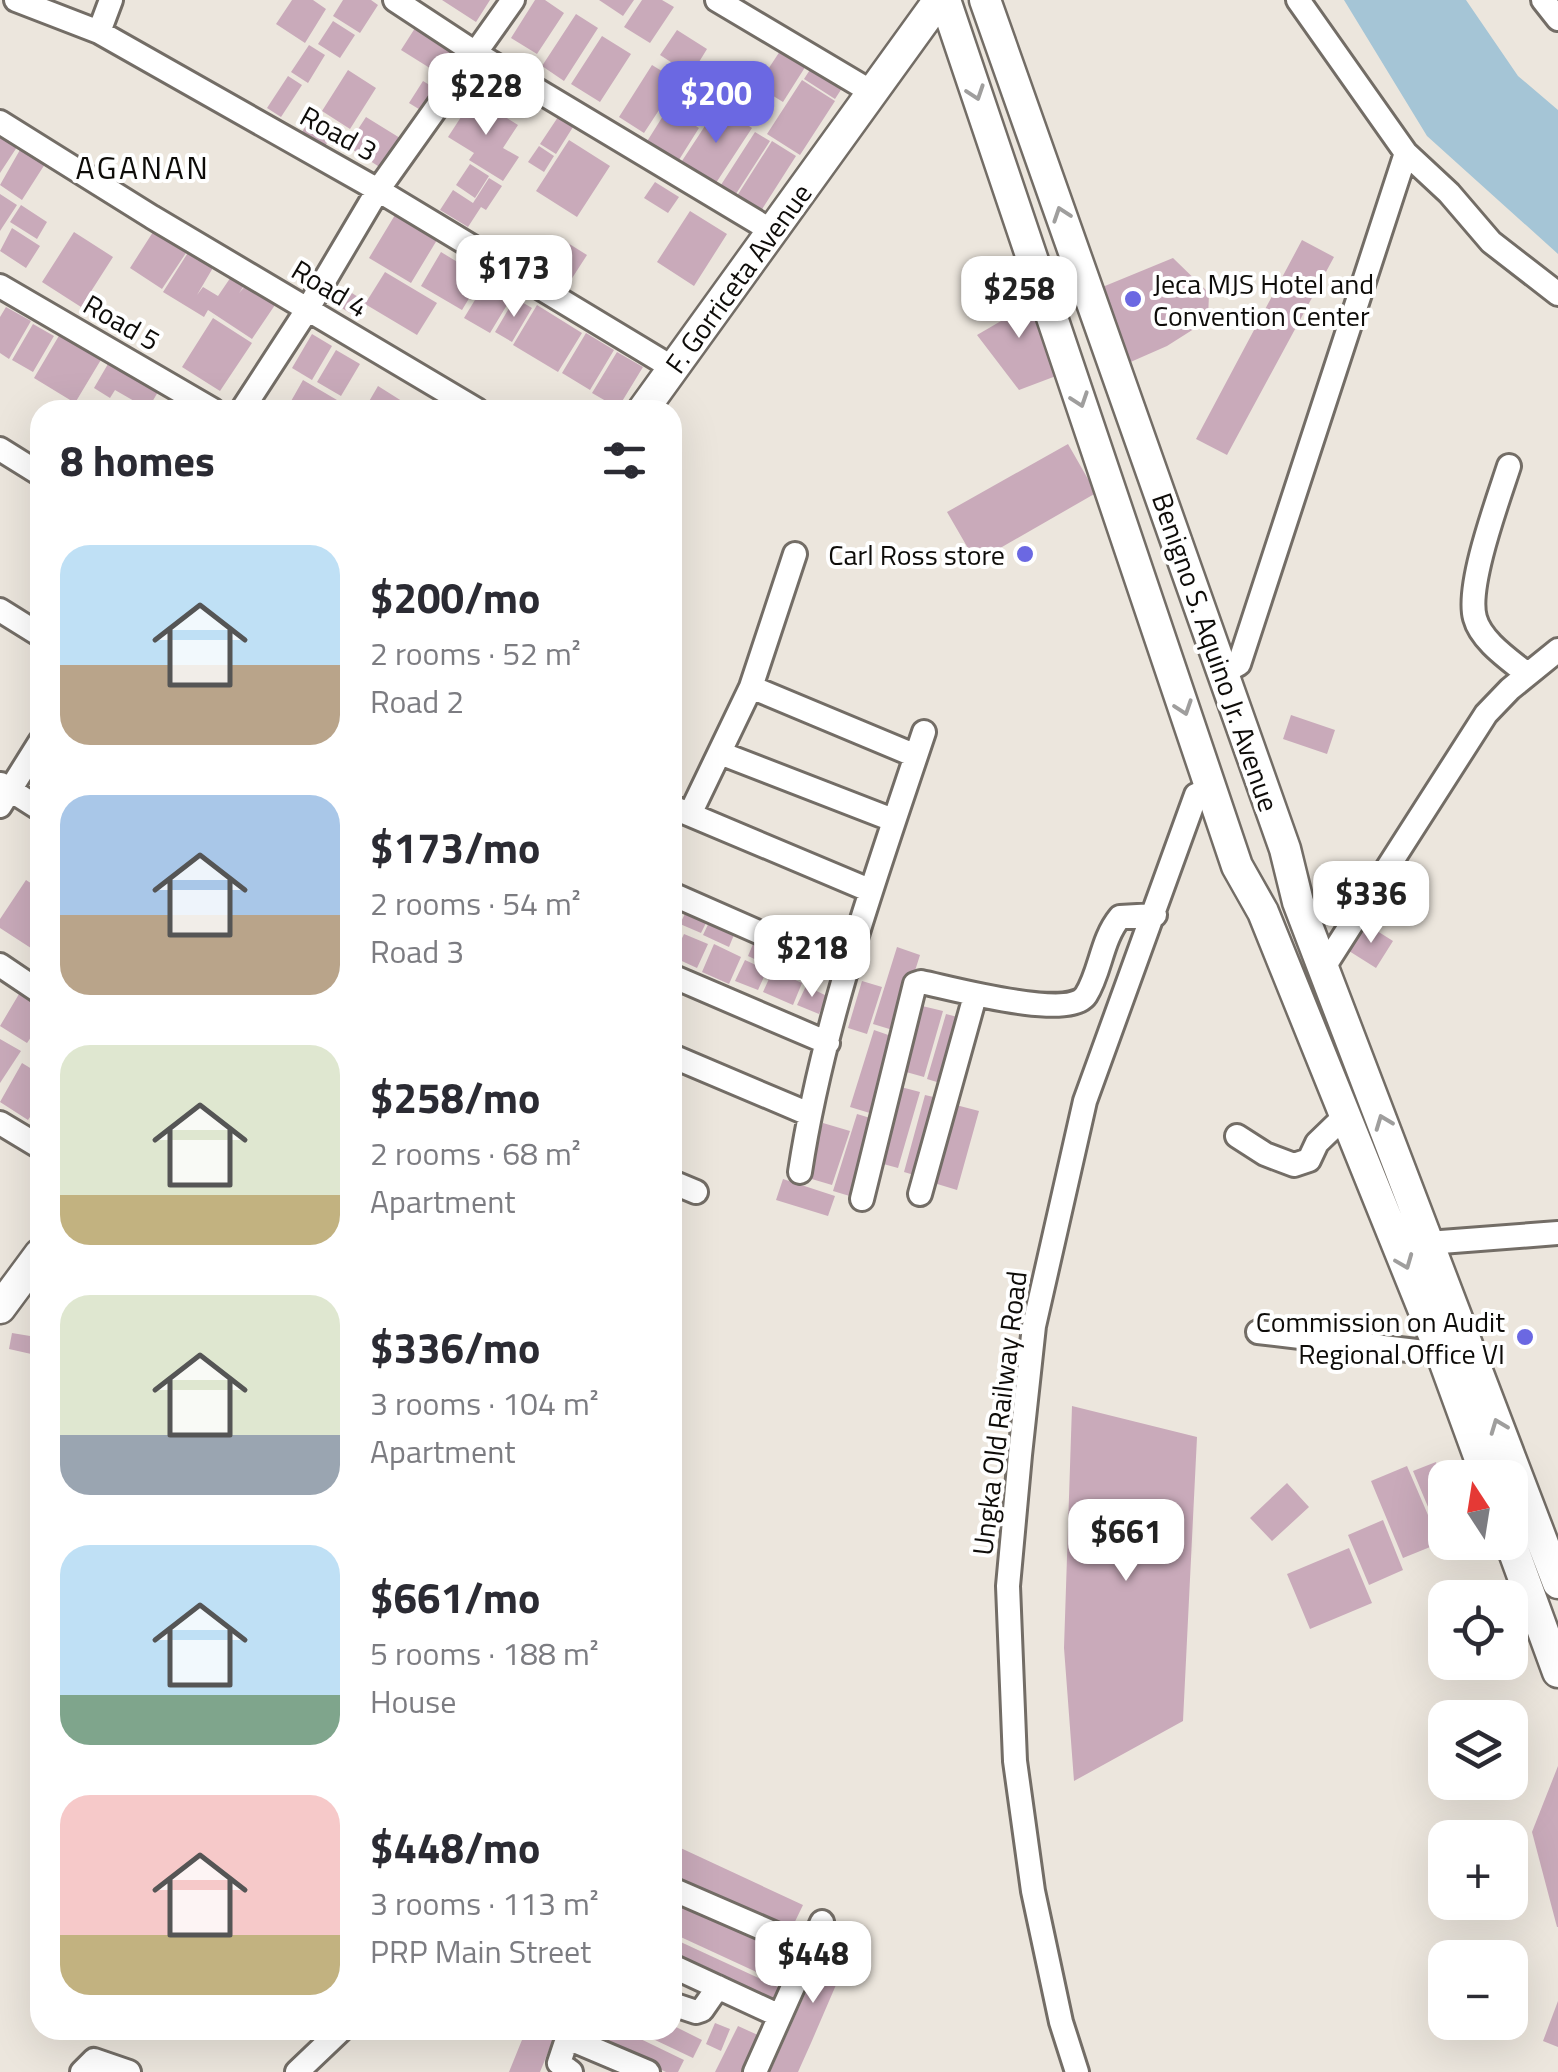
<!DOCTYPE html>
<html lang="en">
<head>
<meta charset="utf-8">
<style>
	body { margin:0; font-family:"Titillium Web",sans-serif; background:#f7f7f7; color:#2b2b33; height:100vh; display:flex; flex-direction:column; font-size:38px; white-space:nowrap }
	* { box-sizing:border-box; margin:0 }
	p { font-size:32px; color:#7c7c81 }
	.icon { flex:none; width:55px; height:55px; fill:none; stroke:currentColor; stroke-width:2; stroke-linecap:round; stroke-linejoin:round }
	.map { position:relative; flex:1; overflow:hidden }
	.sheet { position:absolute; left:30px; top:400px; width:652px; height:1640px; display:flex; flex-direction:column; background:#fff; border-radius:30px; box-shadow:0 10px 40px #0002 }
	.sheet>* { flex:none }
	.needle { width:65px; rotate:348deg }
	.controls { position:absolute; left:1428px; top:1460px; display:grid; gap:20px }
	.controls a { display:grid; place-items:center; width:100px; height:100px; border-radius:20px; background:#fff; box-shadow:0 10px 40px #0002; font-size:50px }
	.price { position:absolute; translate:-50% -85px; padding:0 22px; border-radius:20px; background:#fff; color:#222; font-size:32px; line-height:65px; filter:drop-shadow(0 2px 5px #0008) }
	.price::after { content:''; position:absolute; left:50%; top:60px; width:30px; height:22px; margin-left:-15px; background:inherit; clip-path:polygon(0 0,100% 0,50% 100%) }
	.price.current { background:#6b68e2; color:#fff }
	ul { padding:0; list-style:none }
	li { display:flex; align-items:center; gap:30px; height:250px; padding:0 30px }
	li span { display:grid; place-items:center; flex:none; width:280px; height:200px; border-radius:30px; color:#555 }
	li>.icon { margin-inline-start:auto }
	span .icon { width:120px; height:120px; fill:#fffc; stroke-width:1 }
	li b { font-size:42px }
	h2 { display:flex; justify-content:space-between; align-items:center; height:120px; padding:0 30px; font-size:42px }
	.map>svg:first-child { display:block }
	.water { fill:#a5c5d6 }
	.building { fill:#c9aaba }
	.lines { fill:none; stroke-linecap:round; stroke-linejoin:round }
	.minor-casing { stroke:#736d66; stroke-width:28 }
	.major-casing { stroke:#736d66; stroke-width:35 }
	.minor { stroke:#fff; stroke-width:22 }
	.major { stroke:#fff; stroke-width:30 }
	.oneway { stroke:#9f9e9d }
	.poi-dot { fill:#6b68e2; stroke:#fff; stroke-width:4 }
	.labels { text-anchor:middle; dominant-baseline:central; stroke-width:8; stroke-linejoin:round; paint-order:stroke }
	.street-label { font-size:28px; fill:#0e0c09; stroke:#fff }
	.poi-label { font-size:28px; fill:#0e0c09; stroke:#fff; text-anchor:end }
	.quarter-label { font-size:32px; letter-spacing:2.5px; fill:#0e0c09; stroke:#fff }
</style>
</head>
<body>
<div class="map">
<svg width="1558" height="2072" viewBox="0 0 1558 2072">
	<rect width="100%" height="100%" fill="#ece6dd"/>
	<!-- water -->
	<path class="water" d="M1344,0H1466L1518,76L1558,110V254L1427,136Z"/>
	<!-- building -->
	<path class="building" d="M292,0H313L326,9L305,43L276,24Z
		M343,0H371L378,5L360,33L333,16Z
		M442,0H490L476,22Z
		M535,0H545L564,13L537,54L511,38Z
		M599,0H634L623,16Z
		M642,0H662L674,7L650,43L624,27Z
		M576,14L598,28L564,81L542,66Z
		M333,21L355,35L340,58L318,44Z
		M417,25L457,50L441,75L401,50Z
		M677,30L707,49L691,75L660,55Z
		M602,36L631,54L600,102L571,84Z
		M309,45L325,55L308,83L291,72Z
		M784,45L809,61L783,102L757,86Z
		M652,65L678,81L644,133L619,117Z
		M813,65L844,85L835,99L804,79Z
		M348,70L376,88L350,129L322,111Z
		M288,76L302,85L281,117L267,108Z
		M802,80L835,101L800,155L767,134Z
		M423,81L436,89L422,111L409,103Z
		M474,97L518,125L503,148L519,157L503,181L469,160L474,153L448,137Z
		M718,106L752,128L714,186L680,164Z
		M668,108L699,128L677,163L646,143Z
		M315,112L338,127L325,146L302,132Z
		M366,117L400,138L381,168L347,146Z
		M558,117L573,127L556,154L540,144Z
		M0,132L19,144L0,173Z
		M755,132L770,141L734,197L719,188Z
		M569,140L610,166L577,217L536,191Z
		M772,141L796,156L759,214L735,199Z
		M539,146L554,156L544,172L528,162Z
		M21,148L45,164L22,200L0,185Z
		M470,164L489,176L475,198L456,185Z
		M489,178L502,186L486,210L481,207L468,227L440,210L453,190L473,203Z
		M655,182L679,197L668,213L644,198Z
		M0,194L17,205L0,231Z
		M21,205L47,222L37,239L10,222Z
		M690,211L727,234L694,286L657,262Z
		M395,215L437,240L411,283L369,258Z
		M12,228L40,246L26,268L0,251Z
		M74,232L113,257L81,307L42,282Z
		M153,232L186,253L162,289L130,268Z
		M563,240L587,255L567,286L543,271Z
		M1302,240L1334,257L1227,455L1196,439Z
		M189,251L214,266L197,295L203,287L218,296L235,271L248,280L239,293L248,283L277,302L252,339L208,310L204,317L163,292Z
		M441,252L482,277L462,310L421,286Z
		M1173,258L1209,293L1208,320L1167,346L1126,364L1100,288Z
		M385,272L437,303L417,335L365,304Z
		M1019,276L1056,376L1019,390L977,335L1013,314L1002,283Z
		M487,280L513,295L490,333L464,318Z
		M344,288L366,302L356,317L334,303Z
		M515,298L532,308L512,342L495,332Z
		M537,305L582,333L558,372L513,345Z
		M6,307L31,321L9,359L0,353V317Z
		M213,318L252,343L220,391L182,367Z
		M33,324L54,336L33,372L12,360Z
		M586,333L614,350L590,390L562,373Z
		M60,334L102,358L75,403L34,378Z
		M312,334L332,346L312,380L292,368Z
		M336,350L360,364L341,396L317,382Z
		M617,352L643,367L618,408L592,393Z
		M112,357L162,385L148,409L115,390L110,398L94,388Z
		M303,380L337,400L331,410H286Z
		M378,386L405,403L401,410H364Z
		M1068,444L1096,493L976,562L947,512Z
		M1291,715L1335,730L1327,754L1283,739Z
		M26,880L40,889V948L37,952L0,928V919Z
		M690,903L711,913L701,933L680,924Z
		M713,914L738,925L729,947L703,935Z
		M1366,924L1393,941L1376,968L1349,951Z
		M684,934L708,944L697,968L673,957Z
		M756,937L785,950L776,969L748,956Z
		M714,944L741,957L729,984L702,972Z
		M897,947L920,955L896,1031L873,1024Z
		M789,950L812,960L803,980L781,970Z
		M745,960L767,970L758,990L735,981Z
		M773,970L802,983L793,1005L763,992Z
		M862,981L882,987L867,1034L848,1028Z
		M806,986L827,996L819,1014L797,1005Z
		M22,989L40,1000V1024L27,1043L0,1026Z
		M918,1005L943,1011L924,1077L899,1070Z
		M946,1014L969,1020L950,1086L927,1079Z
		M874,1030L897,1038L873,1114L850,1107Z
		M0,1039L21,1051L0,1083Z
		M22,1063L40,1074V1102L28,1120L0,1102Z
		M897,1086L920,1092L898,1168L876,1162Z
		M925,1095L946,1100L924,1178L904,1172Z
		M956,1105L979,1111L957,1190L934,1183Z
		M857,1114L877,1120L853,1197L833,1191Z
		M823,1123L850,1131L832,1185L805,1177Z
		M783,1179L835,1196L828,1216L776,1200Z
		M33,1322L40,1323V1356L9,1349L12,1333L30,1336Z
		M1072,1406L1197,1437L1183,1721L1074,1781L1064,1648Z
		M1436,1462L1445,1484V1536L1441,1538L1413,1471Z
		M1407,1466L1440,1543L1403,1558L1371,1481Z
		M1287,1483L1309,1507L1272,1541L1250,1518Z
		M1383,1520L1403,1570L1369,1585L1348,1535Z
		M1349,1548L1372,1603L1310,1629L1287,1574Z
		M1558,1766V1927H1557L1532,1832Z
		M672,1844L803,1905L789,1934L672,1880Z
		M672,1900L776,1948L763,1975L672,1933Z
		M832,1934L854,1943L811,2043L798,2072H770Z
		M672,1938L780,1988L769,2010L672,1965Z
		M1558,2001V2047L1543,2041Z
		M715,2023L730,2029L721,2051L706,2044Z
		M672,2025L702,2040L693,2058L634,2030H672Z
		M738,2026L760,2036L742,2072H715Z
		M526,2030H557L540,2072H509Z
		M587,2030H622L684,2060L678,2072H666L585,2033Z"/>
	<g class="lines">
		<defs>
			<path id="minor" d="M16,0L99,32L378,190L673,368
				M395,0L477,54L772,231
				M717,0L870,91
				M1298,0L1406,153L1449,193L1491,242L1558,294
				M1543,0L1558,19
				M99,32L111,0
				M0,122L152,217L477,410
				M0,286L213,410
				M242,410L307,310L378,190L513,0
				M0,449L40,474
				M1509,466C1498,500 1466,586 1475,618C1481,641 1510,660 1527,674
				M0,610L40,635
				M1223,673L1239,664L1406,153
				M751,687L916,756
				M720,753L893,820
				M1,784L40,809
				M0,806L40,742
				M672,807L869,890
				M690,814L751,687L795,554
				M672,894L847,971
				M0,965L40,992
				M1324,967L1486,714L1510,689L1558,650
				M672,976L828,1043
				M672,1056L809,1114
				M0,1123L40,1147
				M1237,1136L1265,1154L1294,1165L1309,1160L1317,1143L1346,1115
				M800,1172C823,1021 876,876 924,732
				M672,1182L696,1192
				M920,1194L975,996
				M862,1199L915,984L921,982C951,988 1069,1021 1086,995C1101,971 1101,940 1120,917L1155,915
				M1428,1243L1558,1233
				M1258,1332L1441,1354
				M672,1889L810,1949
				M672,1966L780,2016
				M672,2004L696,2012L702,2010L718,1987
				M82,2072L94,2060L129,2072
				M297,2072L341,2030
				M571,2072L559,2063L565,2045L575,2041L648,2072
				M755,2072L822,1922
				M1077,2072L1061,2022L1033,1891L1015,1761L1008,1586L1020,1455L1034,1326L1085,1101L1196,795L1211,788"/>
			<path id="major" d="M945,0L1237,866L1263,912L1445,1363L1487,1478
				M985,0L1285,849L1298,902L1558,1583
				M643,410L939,0
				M0,1308L40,1254
				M1510,1541L1558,1672"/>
		</defs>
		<!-- minor casing -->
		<use href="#minor" class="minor-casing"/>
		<!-- major casing -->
		<use href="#major" class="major-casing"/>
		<!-- minor -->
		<use href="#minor" class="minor"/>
		<!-- major -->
		<use href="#major" class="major"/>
	</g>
	<!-- one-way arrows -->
	<defs><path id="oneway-chevron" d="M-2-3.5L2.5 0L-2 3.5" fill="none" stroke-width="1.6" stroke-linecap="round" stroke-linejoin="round" transform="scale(2.5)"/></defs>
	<g class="oneway">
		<use href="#oneway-chevron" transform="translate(976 93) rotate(71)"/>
		<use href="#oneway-chevron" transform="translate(1061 214) rotate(-109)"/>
		<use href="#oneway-chevron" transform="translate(1080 400) rotate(71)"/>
		<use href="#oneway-chevron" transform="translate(1184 708) rotate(71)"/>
		<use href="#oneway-chevron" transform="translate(1383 1122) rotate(-111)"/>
		<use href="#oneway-chevron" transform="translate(1405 1262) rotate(68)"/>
		<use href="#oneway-chevron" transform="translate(1498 1426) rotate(-111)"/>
	</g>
	<!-- markers -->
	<g class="poi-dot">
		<circle cx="1133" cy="299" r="10"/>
		<circle cx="1025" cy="554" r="10"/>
		<circle cx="1525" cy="1337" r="10"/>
	</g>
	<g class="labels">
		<!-- street labels -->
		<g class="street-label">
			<text transform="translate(339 133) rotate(29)">Road 3</text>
			<text transform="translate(738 278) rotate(-54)">F. Gorriceta Avenue</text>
			<text transform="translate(330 288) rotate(31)">Road 4</text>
			<text transform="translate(122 322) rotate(30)">Road 5</text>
			<text transform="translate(1216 652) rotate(71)">Benigno S. Aquino Jr. Avenue</text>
			<text transform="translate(999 1413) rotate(-83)">Ungka Old Railway Road</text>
		</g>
		<!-- poi labels -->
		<g class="poi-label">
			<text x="1153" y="283" text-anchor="start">Jeca MJS Hotel and<tspan x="1153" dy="32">Convention Center</tspan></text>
			<text x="1005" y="554">Carl Ross store</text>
			<text x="1505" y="1321">Commission on Audit<tspan x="1505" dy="32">Regional Office VI</tspan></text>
		</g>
		<!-- quarter labels -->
		<g class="quarter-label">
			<text x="143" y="167">AGANAN</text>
		</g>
	</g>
</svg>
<div class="controls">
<a><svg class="needle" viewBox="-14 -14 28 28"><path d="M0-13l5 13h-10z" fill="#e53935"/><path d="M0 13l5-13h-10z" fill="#7c7c81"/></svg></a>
<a><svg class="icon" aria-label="locate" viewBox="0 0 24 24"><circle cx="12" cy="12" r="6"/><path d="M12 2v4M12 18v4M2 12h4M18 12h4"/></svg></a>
<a><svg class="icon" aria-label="layers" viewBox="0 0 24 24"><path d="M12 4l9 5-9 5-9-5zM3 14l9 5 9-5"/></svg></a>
<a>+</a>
<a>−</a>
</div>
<b class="price" style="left:486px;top:138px">$228</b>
<b class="price current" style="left:716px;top:146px">$200</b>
<b class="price" style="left:514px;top:320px">$173</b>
<b class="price" style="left:1019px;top:341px">$258</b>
<b class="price" style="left:1371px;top:946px">$336</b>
<b class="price" style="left:812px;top:1000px">$218</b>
<b class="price" style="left:1126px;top:1584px">$661</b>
<b class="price" style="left:813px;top:2006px">$448</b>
<section class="sheet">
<h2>8 homes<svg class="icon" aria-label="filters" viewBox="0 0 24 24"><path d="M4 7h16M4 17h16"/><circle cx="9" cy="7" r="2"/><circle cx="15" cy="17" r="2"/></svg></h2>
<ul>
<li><span style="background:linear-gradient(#bfe0f5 60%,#b9a48a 0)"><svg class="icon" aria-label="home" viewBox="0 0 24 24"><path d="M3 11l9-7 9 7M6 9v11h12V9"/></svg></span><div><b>$200/mo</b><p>2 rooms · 52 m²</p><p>Road 2</p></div></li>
<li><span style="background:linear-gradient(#a9c7e8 60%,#b9a48a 0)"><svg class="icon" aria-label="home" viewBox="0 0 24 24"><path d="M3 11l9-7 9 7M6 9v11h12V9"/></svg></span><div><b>$173/mo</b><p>2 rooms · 54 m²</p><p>Road 3</p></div></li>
<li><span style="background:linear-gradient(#dfe7d0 75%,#c2b280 0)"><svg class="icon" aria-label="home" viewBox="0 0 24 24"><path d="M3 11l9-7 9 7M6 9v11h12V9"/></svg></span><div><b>$258/mo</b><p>2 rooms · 68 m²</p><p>Apartment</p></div></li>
<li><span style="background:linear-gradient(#dfe7d0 70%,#9aa5b1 0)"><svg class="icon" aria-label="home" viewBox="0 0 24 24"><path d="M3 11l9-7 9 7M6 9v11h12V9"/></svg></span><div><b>$336/mo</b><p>3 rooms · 104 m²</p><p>Apartment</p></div></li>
<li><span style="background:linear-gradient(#bfe0f5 75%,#7fa58c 0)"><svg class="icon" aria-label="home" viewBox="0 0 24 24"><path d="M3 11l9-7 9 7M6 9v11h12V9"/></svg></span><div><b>$661/mo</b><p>5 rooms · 188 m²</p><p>House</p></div></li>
<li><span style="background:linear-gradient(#f6c9c9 70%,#c2b280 0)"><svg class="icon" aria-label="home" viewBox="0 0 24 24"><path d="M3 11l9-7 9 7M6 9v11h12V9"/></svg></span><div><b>$448/mo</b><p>3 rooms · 113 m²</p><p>PRP Main Street</p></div></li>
</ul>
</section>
</div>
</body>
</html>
